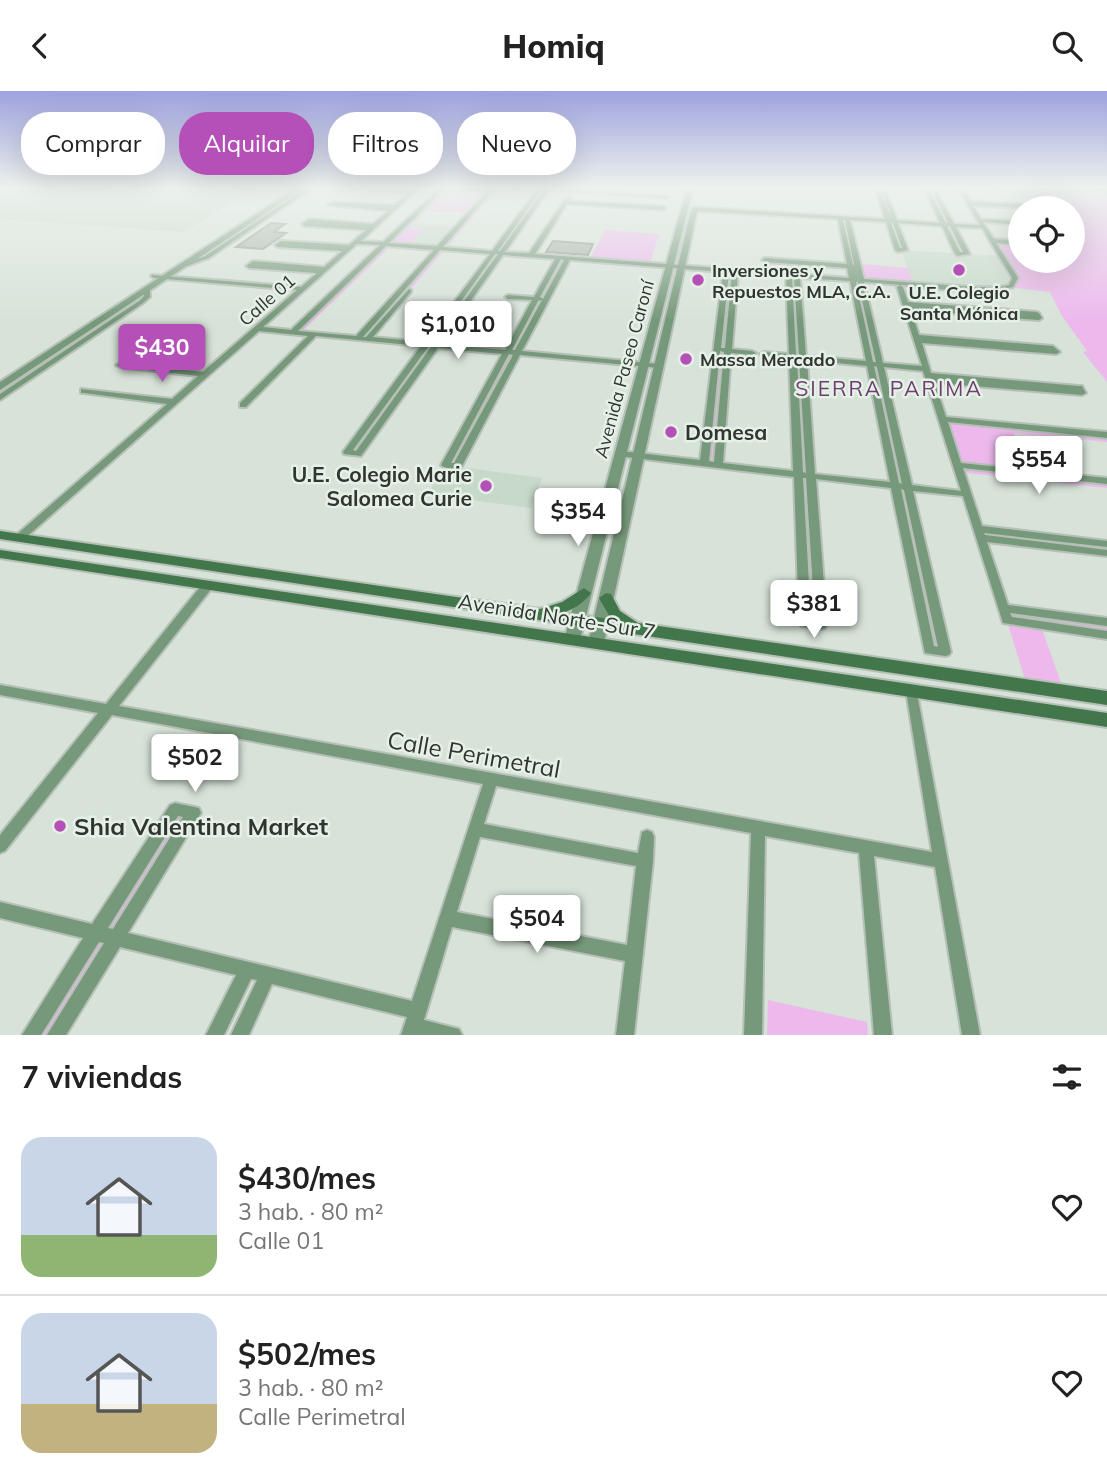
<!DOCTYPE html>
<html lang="es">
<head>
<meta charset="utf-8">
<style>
	body { margin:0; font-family:Mulish,sans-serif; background:#f2f2f2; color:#222; height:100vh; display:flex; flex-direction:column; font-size:26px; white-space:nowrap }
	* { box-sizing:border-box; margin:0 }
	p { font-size:23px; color:#767676 }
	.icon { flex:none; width:38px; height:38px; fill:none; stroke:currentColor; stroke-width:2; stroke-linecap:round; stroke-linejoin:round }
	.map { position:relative; height:944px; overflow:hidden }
	.side { display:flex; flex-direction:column; background:#fff; flex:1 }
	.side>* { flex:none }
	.hud { position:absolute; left:21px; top:21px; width:700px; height:63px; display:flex; gap:14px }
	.fabs { position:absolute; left:1008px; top:105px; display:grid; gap:14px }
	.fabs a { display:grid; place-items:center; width:77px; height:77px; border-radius:50%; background:#fff; box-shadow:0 7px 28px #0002; font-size:35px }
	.price { position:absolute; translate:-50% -60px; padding:0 16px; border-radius:7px; background:#fff; color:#222; font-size:23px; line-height:46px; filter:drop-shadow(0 2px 4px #0008) }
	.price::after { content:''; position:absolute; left:50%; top:42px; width:21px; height:16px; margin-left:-10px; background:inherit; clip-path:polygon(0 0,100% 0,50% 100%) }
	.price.on { background:#b450b7; color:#fff }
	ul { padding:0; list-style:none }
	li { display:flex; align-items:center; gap:21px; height:175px; padding:0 21px }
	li+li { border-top:2px solid #e0e0e0 }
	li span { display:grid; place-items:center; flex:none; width:196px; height:140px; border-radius:21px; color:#555 }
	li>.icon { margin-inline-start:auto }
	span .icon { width:84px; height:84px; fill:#fffc; stroke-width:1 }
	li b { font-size:30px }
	h2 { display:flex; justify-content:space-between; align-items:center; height:84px; padding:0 21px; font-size:30px }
	.tag { padding:0 24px; border-radius:28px; background:#fff; box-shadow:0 7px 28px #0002; font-size:24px; line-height:63px }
	.tag.on { background:#b450b7; color:#fff }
	header { display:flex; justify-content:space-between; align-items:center; height:91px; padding:0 21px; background:#fff; font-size:32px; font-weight:800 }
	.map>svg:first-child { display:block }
	.built { fill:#c7d9c9 }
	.green { fill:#edb9ed }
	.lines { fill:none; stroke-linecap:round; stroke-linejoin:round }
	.stream { stroke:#cf87d0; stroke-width:2 }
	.building { fill:#a7b2a8; stroke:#8e998f; stroke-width:2 }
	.minor-casing { stroke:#b6c0b7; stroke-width:4 }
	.tertiary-casing { stroke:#b6c0b7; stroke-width:4 }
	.secondary-casing { stroke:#b6c0b7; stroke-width:4 }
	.minor { fill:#77997b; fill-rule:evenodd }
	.tertiary { fill:#77997b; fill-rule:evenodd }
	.secondary { fill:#42764b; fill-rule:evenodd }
	.poi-dot { fill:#b450b7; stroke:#e5f0e6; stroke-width:2.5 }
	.labels { text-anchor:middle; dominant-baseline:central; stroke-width:5; stroke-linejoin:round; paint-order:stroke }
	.far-poi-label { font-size:18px; font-weight:bold; fill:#313531; stroke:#e5f0e6; text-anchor:start }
	.far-street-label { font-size:18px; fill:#313531; stroke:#e5f0e6 }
	.far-quarter-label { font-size:21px; letter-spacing:2px; fill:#6e3d6f; stroke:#e5f0e6 }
	.poi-label { font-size:21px; font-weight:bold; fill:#313531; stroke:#e5f0e6; text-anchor:start }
	.street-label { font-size:21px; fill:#313531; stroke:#e5f0e6 }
	.near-street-label { font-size:24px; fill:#313531; stroke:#e5f0e6 }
	.near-poi-label { font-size:24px; font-weight:bold; fill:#313531; stroke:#e5f0e6; text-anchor:start }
</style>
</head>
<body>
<header><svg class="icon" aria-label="back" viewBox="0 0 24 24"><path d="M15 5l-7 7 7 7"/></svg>Homiq<svg class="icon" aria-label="search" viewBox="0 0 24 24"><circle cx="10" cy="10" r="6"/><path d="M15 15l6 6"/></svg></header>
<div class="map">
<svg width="1107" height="944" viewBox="0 0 1107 944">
	<rect width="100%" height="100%" fill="#d7e3d9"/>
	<!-- built -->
	<path class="built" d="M14,97H257L183,141L0,128V103Z
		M413,133L457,136L438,157L408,155L422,140L408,138Z
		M901,159L1002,165L1015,187L1014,193L999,198L913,193Z
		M445,374L542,387L531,417L428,403Z"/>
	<!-- green -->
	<path class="green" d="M443,97H499L367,248L358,247L469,122L427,120L409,137L423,139L408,155L392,154L301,242L293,241Z
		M541,97H548L358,363L347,361Z
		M1031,97H1107V291L1083,261L1087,260L1062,225L1050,201L1008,196L1015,191L992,150L1020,152V170H1073V117H1041Z
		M840,127L847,128L858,173L908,177L913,193L862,189L945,561L929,559Z
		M605,139L659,143L650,173L590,168Z
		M559,166L568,167L457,375L445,374Z
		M726,179L735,180L718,375L704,373Z
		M789,184H797L821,534L805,532Z
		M942,328L1107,344V351L1014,342L1032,382L1107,390V397L959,381Z
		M1003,517L1107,531V544L1041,535L1064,600L1027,595Z
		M175,718L194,722L56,944H31Z
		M768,909L867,931L868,944H767Z"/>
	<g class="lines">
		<!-- stream -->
		<path class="stream" d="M1040,98L1092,100L1103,97"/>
	</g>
	<!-- building -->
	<path class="building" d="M271,132L285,133L274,141L286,142L263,158L236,156Z
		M553,150L593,153L588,164L546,161Z"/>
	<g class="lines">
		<defs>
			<path id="minor" d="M306,97H312L209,167L187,175L182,174L205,165Z
				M355,97L411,100L415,98L417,99L361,150L383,151L440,97H445L389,152L437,155L490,97H495L443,156L492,160L538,97H543L498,160H500L545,97H550L505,161L529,162L563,111L568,106L570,107L569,110L663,115L666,117L663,119L567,113L535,163L849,187L847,177L765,171L762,169L765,167L847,173L838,128L694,120L691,118L694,116L885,128L875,97H879L892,129L881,97H885L897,129L940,132L924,97H928L946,132H948L931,97H935L954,133L980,134L958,97H963L970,110L1036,114L1038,117L973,115L981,128L1020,130V134L983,131L994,148L1020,150V154L996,152L1018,187L1013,196C977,205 937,197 900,194L903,196L908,211L1037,221L1039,222L1042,227L1039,229L911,219L919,244L1053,255L1060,261L1056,263L922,252L931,282L1079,295H1082L1086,302L1082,304L935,292L946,326L1107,341V347L948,331L961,372L1107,387V393L963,377L982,435L1107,450V456L984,442L985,444L1107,459V465L987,451L1008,514L1107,527V535L1010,522L1012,526L1107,540V548L1003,532L963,405L913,400L951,561L949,564L945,565L925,562L891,397L816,388L827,534L825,537L821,538L801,535L799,532L794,386L618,365V361L621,360L700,369L723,181L570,169L522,260L659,273L663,275L659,277L520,264L462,375C457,379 445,378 441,374L502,263L438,257L361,365L344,363L343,361L421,255L316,245L246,316H240V312L308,245L259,240L23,449H15L14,447L15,445L167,313L84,302H81V298L172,308L198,285L120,276L116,274L120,272L203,281L297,199L154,187L151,185L152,184L301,196L317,182L249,177L246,175L253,170L324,176L342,160L278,156L275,154L281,150L349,154L366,139L305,135L302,133L309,128L373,133L388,120L328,114L334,111L394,114L408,103ZM843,129H845L854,174H853ZM850,129L886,131L895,159L898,161L908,159L898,132L942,135L955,163L958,165L970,163L956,136L982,137L1012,187L1009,194L999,196H975L864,188ZM891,132H893L902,157H900ZM947,135H950L963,161H960ZM357,153L380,154L291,239L263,236ZM386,155L434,159L356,245L298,240ZM440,159L490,163L424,251L373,246L411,201V199L409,198L366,246H363ZM495,163H498L434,252H431ZM503,164L555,168L534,206L508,204L505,206L508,208L532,209L505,259L440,253ZM561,168L564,169L543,208L540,206ZM729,181H732L725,257H721ZM738,182L786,185L789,263L764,261L760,263L764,265L789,268L793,380L723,372L731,262L752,264L756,262L752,260L732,258ZM792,186H794L799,264H796ZM800,187L850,190L866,270L806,265ZM856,191H858L876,271H873ZM864,191L900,194L897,196L922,275L883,272ZM542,209L515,259H512L538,210ZM428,256H431L356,360L353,359ZM720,260L724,261L714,371L709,370ZM509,263L513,264L454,372H451ZM797,268H799L806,382L803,381ZM807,269L867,275L890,391L815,383ZM874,275L877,276L902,393L899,392ZM884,276L923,280L961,400L912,394ZM803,387H806L815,529H811ZM901,398L904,399L938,556L934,555Z
				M990,97H1030L1031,99L1029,100Z
				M572,99L666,105L668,106L666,107L570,101Z
				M145,198L150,199V206L143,212L0,309V303L139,210L144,205Z
				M208,490L212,491L213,494L212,497L119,615L932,761L906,600L908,597L912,595L916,597L980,944H962L935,776L874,765L892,944H874L859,762L765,745L762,944H744L751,742L496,695L484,733L638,762L642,741L647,739L652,741L654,746L653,770L634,944H616L625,870L452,836L424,929L459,938L462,944H401L407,926L272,893L249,944H231L257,889L251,888L224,944H206L236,884L120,856L66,944H47L104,852L99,851L41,944H22L83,847L0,827V811L92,833L170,714L175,712L199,717L201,722L128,842L412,910L483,693L112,624L5,760L0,762V744L98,622L0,604V594L106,613L204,491ZM178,725L183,726L113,838L108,837ZM480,746L636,775L627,854L457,821Z"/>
			<path id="tertiary" d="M296,97H304L0,299V291Z
				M687,97H693L580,549L578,553H566L564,549Z
				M694,118L697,120L604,552L602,556H590L588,552L691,120Z"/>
			<path id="secondary" d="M0,440L540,518L562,511L584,497L591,502C585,511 574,518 563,522L611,528L599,507L606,502L611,503L620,520L638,532L1107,600V614L0,448Z
				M0,459L1107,622V636L0,467Z"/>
		</defs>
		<!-- minor casing -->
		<use href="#minor" class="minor-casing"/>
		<!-- tertiary casing -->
		<use href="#tertiary" class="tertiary-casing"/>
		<!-- secondary casing -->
		<use href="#secondary" class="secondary-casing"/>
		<!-- minor -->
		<use href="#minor" class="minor"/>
		<!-- tertiary -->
		<use href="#tertiary" class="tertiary"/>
		<!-- secondary -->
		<use href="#secondary" class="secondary"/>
	</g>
	<!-- sky -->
	<linearGradient id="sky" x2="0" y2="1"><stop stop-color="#9ea2de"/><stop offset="0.42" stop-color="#edf2ee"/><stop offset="1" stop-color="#edf2ee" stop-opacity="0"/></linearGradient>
	<rect width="1107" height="229" fill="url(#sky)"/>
	<!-- markers -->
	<g class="poi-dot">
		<circle cx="959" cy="179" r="7"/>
		<circle cx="698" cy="189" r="7"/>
		<circle cx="686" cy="268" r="7"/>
		<circle cx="671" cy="341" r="7"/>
		<circle cx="486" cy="395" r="7"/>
		<circle cx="60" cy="735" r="7"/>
	</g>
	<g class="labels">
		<!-- far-poi labels -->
		<g class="far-poi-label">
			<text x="712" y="179">Inversiones y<tspan x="712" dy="21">Repuestos MLA, C.A.</tspan></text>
			<text x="959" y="201" text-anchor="middle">U.E. Colegio<tspan x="959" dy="21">Santa Mónica</tspan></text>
			<text x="700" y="268">Massa Mercado</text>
		</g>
		<!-- far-street labels -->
		<g class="far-street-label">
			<text transform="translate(267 209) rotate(-41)">Calle 01</text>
			<text transform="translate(624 278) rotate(-75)">Avenida Paseo Caroní</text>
		</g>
		<!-- far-quarter labels -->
		<g class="far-quarter-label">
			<text x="889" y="297">SIERRA PARIMA</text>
		</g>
		<!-- poi labels -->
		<g class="poi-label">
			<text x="685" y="341">Domesa</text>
			<text x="472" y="383" text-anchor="end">U.E. Colegio Marie<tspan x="472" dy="24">Salomea Curie</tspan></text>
		</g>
		<!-- street labels -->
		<g class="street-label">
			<text transform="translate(557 525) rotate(9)">Avenida Norte-Sur 7</text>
		</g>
		<!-- near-street labels -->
		<g class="near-street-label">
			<text transform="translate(474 663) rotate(10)">Calle Perimetral</text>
		</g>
		<!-- near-poi labels -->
		<g class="near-poi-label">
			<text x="74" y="735">Shia Valentina Market</text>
		</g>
	</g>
</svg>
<div class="fabs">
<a><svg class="icon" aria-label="locate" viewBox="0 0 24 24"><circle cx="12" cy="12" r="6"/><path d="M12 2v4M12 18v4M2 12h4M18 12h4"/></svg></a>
</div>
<b class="price" style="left:458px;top:270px">$1,010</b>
<b class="price on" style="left:162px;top:293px">$430</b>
<b class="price" style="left:1039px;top:405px">$554</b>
<b class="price" style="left:578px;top:457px">$354</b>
<b class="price" style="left:814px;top:549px">$381</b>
<b class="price" style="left:195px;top:703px">$502</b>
<b class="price" style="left:537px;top:864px">$504</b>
<div class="hud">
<a class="tag">Comprar</a>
<a class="tag on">Alquilar</a>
<a class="tag">Filtros</a>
<a class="tag">Nuevo</a>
</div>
</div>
<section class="side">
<h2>7 viviendas<svg class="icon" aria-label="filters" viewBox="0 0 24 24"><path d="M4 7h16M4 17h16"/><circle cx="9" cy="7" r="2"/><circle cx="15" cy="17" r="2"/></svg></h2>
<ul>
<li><span style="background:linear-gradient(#c9d6e8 70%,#8fb573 0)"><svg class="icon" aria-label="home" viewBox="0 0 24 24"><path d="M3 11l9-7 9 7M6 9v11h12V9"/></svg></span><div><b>$430/mes</b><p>3 hab. · 80 m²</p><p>Calle 01</p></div><svg class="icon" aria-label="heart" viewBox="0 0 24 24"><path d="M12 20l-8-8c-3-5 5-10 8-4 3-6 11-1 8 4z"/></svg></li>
<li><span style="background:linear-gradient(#c9d6e8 65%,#c2b280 0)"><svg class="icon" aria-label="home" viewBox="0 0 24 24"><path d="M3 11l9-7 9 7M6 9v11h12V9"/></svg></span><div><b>$502/mes</b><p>3 hab. · 80 m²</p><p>Calle Perimetral</p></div><svg class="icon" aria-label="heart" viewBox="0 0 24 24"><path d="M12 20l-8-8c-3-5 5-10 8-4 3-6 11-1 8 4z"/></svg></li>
</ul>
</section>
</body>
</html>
